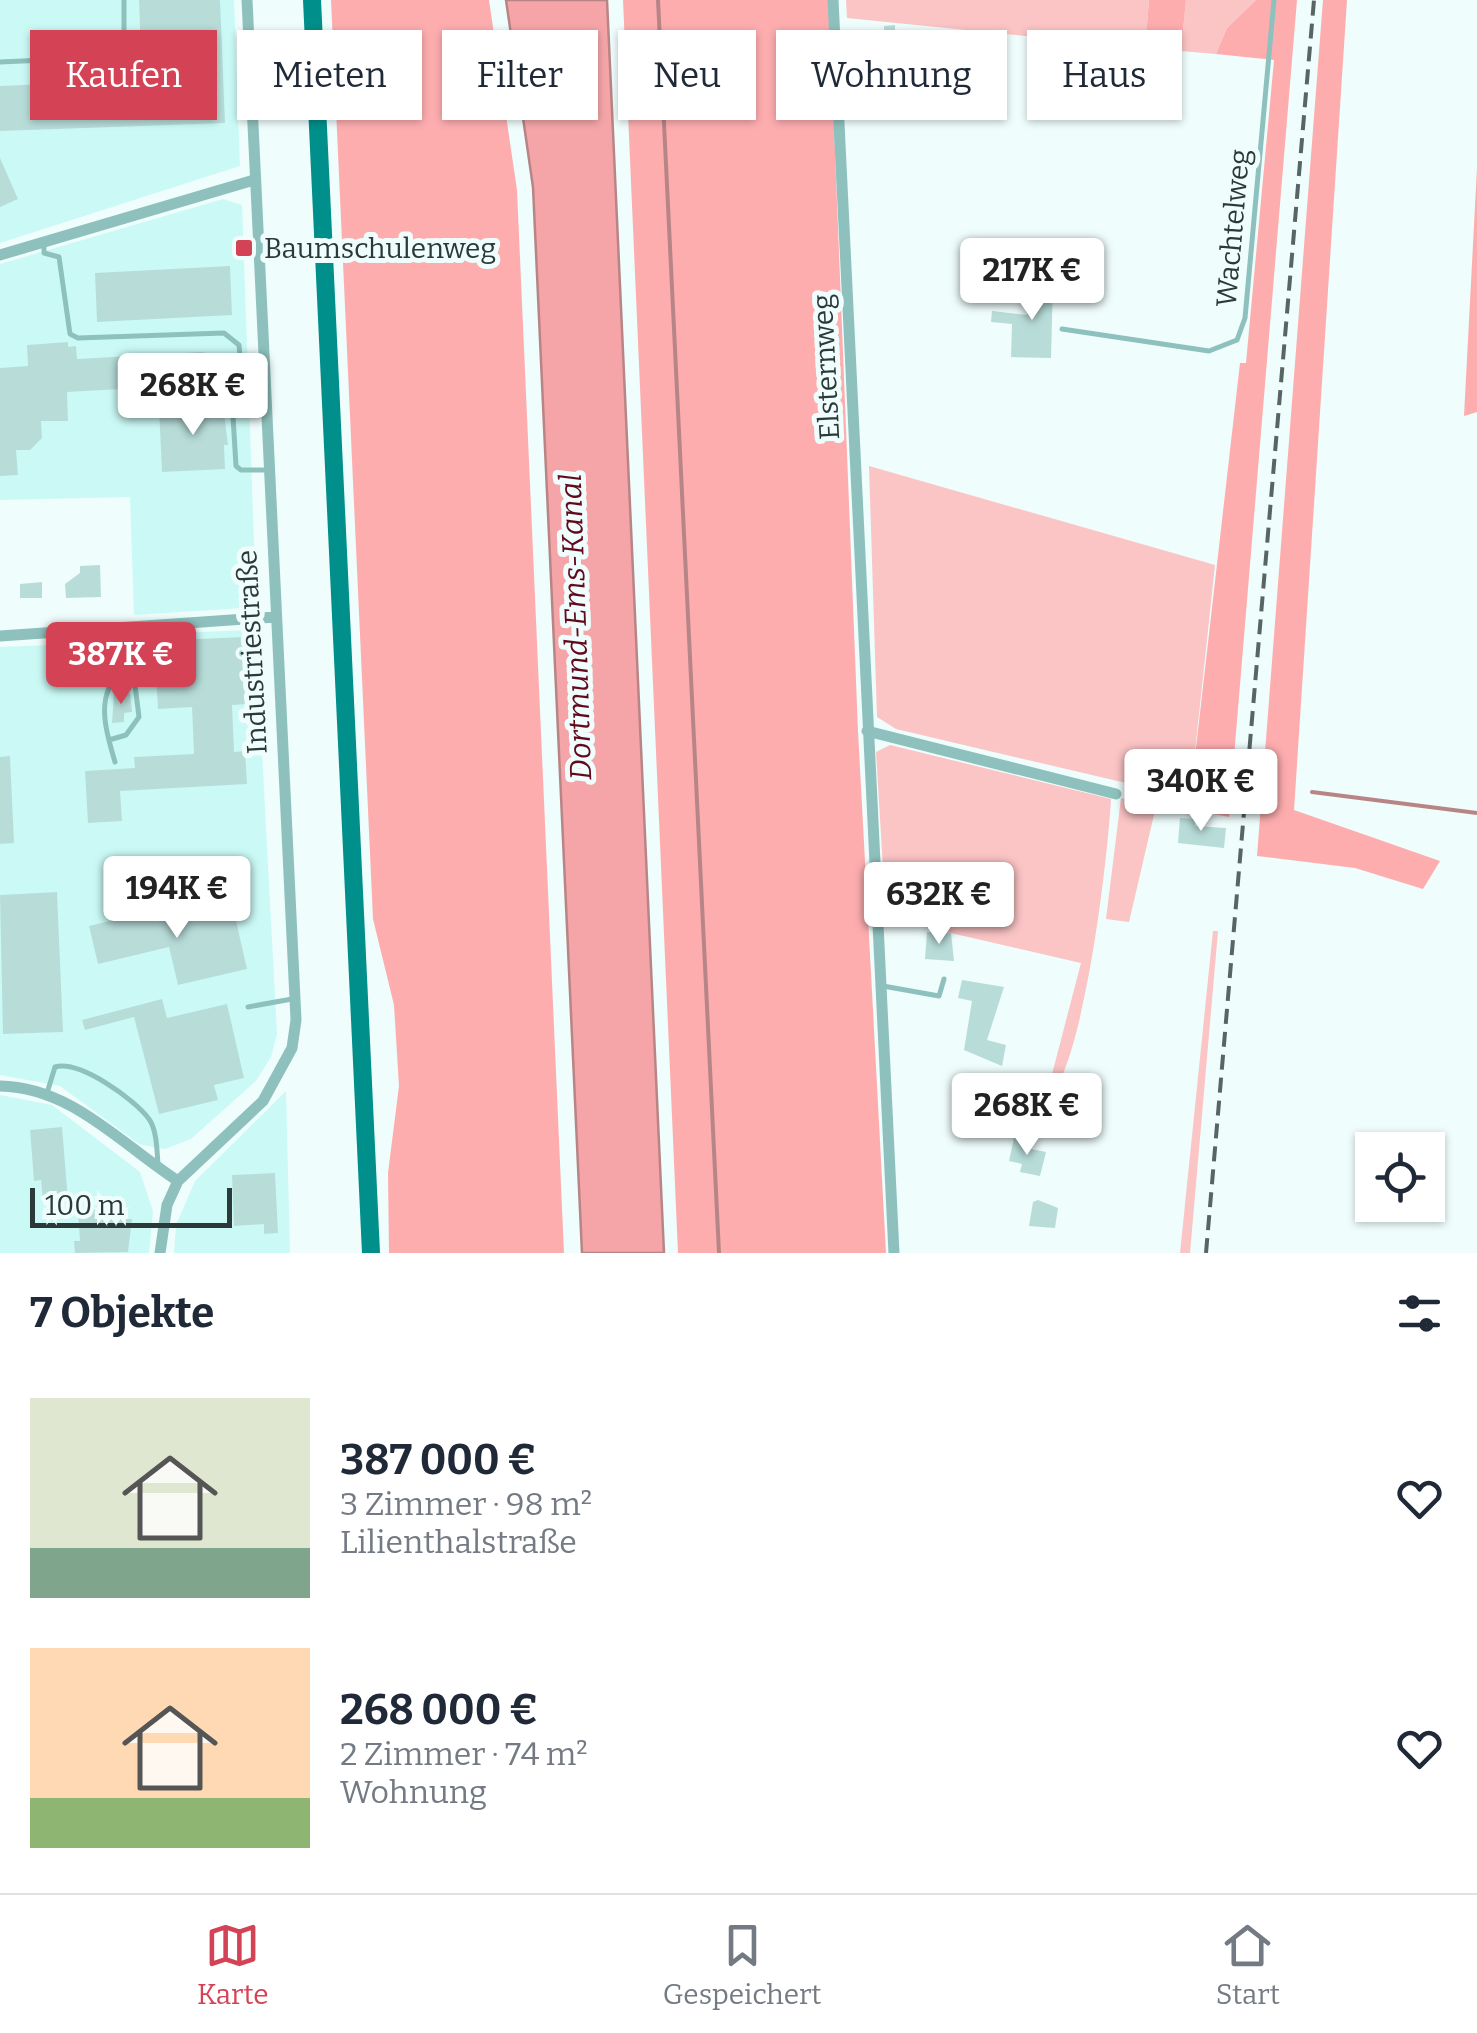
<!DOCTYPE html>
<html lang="de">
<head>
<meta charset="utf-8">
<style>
	body { margin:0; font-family:Bitter,serif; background:#f2f2f3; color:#1f2937; height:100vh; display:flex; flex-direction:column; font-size:38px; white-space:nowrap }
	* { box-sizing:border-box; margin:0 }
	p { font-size:32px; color:#747a83 }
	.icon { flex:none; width:55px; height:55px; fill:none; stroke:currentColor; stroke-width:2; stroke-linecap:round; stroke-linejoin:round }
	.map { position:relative; height:1253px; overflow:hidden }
	.drawer { display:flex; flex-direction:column; background:#fff; flex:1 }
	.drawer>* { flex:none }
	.banner { position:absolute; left:30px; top:30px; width:1418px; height:90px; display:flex; gap:20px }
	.tools { position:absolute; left:1355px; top:1132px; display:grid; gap:20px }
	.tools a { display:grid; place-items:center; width:90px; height:90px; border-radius:0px; background:#fff; box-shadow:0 2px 8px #0004; font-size:50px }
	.scale { position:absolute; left:30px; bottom:25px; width:202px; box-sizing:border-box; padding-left:10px; border:5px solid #2b3a39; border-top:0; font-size:28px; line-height:35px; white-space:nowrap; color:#2b3a39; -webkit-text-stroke:8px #effdfc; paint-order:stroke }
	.price { position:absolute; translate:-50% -85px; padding:0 22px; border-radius:10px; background:#fff; color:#222; font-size:32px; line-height:65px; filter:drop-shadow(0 2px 5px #0008) }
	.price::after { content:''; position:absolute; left:50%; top:60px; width:30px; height:22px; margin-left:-15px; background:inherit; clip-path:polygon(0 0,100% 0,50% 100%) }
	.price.active { background:#d44355; color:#fff }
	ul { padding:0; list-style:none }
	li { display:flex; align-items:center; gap:30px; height:250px; padding:0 30px }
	li span { display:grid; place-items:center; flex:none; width:280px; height:200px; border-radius:0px; color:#555 }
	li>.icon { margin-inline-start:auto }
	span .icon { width:120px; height:120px; fill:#fffc; stroke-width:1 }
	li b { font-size:42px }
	h2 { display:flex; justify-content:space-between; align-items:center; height:120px; padding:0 30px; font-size:42px }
	.pill { padding:0 35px; border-radius:0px; background:#fff; box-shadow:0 2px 8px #0004; font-size:35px; line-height:90px }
	.pill.active { background:#d44355; color:#fff }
	.tabs { display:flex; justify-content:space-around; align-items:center; height:140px; border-top:2px solid #e0e1e3; background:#fff; font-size:28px; color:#747a83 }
	.tabs a { display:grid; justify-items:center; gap:5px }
	.tabs .active { color:#d44355 }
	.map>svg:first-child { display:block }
	.built { fill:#cbfaf6 }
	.green { fill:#fbc4c5 }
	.forest { fill:#feadaf }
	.water { fill:#f5a5a7; stroke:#b88586; stroke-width:2.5 }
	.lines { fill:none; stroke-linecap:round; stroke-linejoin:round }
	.stream { stroke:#b88586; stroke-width:4 }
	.building { fill:#b8ddd9 }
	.lane { stroke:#8ec1bd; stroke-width:5 }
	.street { stroke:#8ec1bd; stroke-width:11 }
	.primary { stroke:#008f8a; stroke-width:18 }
	.rail { stroke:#576665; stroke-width:4; stroke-dasharray:15 8; stroke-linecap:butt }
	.poi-dot { fill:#d44355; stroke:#effdfc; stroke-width:4 }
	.labels { text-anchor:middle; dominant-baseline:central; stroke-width:10; stroke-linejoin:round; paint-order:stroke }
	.street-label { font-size:28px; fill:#2b3a39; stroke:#effdfc }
	.poi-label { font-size:28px; fill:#2b3a39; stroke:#effdfc; text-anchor:start }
	.water-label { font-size:30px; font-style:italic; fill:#62091b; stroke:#effdfc }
</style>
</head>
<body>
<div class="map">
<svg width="1477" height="1253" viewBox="0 0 1477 1253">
	<rect width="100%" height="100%" fill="#effdfc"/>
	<!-- built -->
	<path class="built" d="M0,0H234L240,166L0,243Z
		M223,199L242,205L256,598L244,608L134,615L130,497L0,500V264Z
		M248,630L256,639L277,1034L271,1057L256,1081L191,1139L165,1149L152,1147L139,1144L60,1086L0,1075V647L124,642L155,634Z
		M286,1091L290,1253H174L176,1225L195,1181Z
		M0,1095L52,1105L140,1172L153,1211L149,1253H0Z"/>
	<!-- green -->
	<path class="green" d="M846,0H1149L1145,48L847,18Z
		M1186,0H1256L1227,28L1216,54L1181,51Z
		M869,466L1215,565L1190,798L896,729L877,717Z
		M890,745L1111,799C1108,856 1084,1072 1044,1105L1081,963L886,918L876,752Z
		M1121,798L1156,806L1129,922L1106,919Z
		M1213,931H1218L1190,1253H1180Z"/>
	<!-- forest -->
	<path class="forest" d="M331,0H489L517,190L564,1253H389L388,1173L399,1086L394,1005L373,919Z
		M623,0H829L858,731L886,1253H678Z
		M1149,0H1186L1181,51L1145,48Z
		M1256,0H1297L1229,817L1189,809L1240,363H1246L1274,60L1216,54L1227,28Z
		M1323,0H1347L1294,810L1440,861L1423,889L1355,868L1257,856Z
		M1477,168V412L1464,416Z"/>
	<!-- water -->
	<path class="water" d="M506,0H607L664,1253H582L533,187Z"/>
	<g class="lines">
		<!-- stream -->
		<path class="stream" d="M658,0L719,1253
			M1312,792L1477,813"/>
	</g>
	<!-- building -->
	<path class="building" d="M139,0H220L225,123L0,131V86L142,80Z
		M895,25V47H882V59L864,60V36H884V26Z
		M0,158L18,199L0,207Z
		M230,266L232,315L97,322L95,273Z
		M1028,281H1053L1051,358L1011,357L1012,324L991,322L992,311L1027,315Z
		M68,342V347L76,346L77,359L202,352L218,358L231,383L67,392L68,421H41L42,438L30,450H16L18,475L0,476V368L28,366L27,345Z
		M223,405L228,445H224L225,469L162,472L159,408Z
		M100,565L101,597L66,598L65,584L80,573V566Z
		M42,582V598H20V584Z
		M244,637L248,704L232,705L234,752L245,751L247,784L120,791L122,821L88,823L85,771L135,768L134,757L194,754L192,707L158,709L154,641Z
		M114,693H130L132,712L124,713V722L112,723Z
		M10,756L14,843L0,844V757Z
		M1180,818L1196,819L1195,826L1226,828L1224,848L1178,843Z
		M57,892L63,1032L3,1034L0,895Z
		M232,903L247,969L178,985L169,947L98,964L89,926L160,909L163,920Z
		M927,932L951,933L954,961L925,959Z
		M962,980L1004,987L987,1040L1006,1045L1002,1066L964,1050L972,1001L958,998Z
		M162,999L167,1018L227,1004L244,1078L214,1085L218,1100L159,1114L134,1017L85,1030L82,1020Z
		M62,1127L68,1200L43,1202L41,1180L34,1181L30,1130Z
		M1014,1138L1027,1141L1026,1148L1046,1152L1040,1176L1020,1172L1022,1164L1009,1161Z
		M275,1173L278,1233L264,1234V1224L234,1226L232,1175Z
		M1038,1200L1058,1208L1055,1228L1029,1226L1033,1202Z
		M125,1208L126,1219H132L128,1252L75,1253L74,1241H80L78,1211Z"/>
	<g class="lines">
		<!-- lane -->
		<path class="lane" d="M0,62L112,57L124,45V0
			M44,244V253L59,257L70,334L78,338L224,333L239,345L243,392H264
			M1062,329L1209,351L1237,340L1245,318L1274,0
			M243,392L232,400L236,466L241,470H268
			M109,740L126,735L139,717L133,669L120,666
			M115,762C97,702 101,693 136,644L134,627
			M883,986L939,996L944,979
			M248,1007L292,999
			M47,1093L55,1067C80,1060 134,1099 149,1119C157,1130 157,1152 158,1165"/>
		<!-- street -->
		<path class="street" d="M833,0L894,1253
			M0,255L254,180
			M0,636L275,617
			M867,731L1116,794
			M0,1086C71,1087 121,1144 178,1181
			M160,1253L167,1205L178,1181L263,1101L292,1048L296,1020L247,0"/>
		<!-- primary -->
		<path class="primary" d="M312,0L371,1253"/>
		<!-- rail -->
		<path class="rail" d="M1206,1253L1314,0"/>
	</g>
	<!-- markers -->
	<rect class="poi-dot" x="234" y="238" width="20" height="20" rx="5"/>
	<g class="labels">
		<!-- street labels -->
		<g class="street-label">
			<text transform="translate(1233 228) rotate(-85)">Wachtelweg</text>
			<text transform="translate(826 367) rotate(-93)">Elsternweg</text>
			<text transform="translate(252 652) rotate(-93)">Industriestraße</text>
		</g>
		<!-- poi labels -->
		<g class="poi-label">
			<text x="264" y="248">Baumschulenweg</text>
		</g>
		<!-- water labels -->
		<g class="water-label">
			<text transform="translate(576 627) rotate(-92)">Dortmund-Ems-Kanal</text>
		</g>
	</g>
</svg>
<div class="tools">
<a><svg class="icon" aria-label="locate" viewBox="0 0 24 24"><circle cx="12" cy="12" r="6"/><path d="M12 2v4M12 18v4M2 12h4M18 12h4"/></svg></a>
</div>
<div class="scale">100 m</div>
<b class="price" style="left:1032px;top:323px">217K €</b>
<b class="price" style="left:193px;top:438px">268K €</b>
<b class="price active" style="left:121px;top:707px">387K €</b>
<b class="price" style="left:1201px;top:834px">340K €</b>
<b class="price" style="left:177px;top:941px">194K €</b>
<b class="price" style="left:939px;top:947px">632K €</b>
<b class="price" style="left:1027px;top:1158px">268K €</b>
<div class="banner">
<a class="pill active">Kaufen</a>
<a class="pill">Mieten</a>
<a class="pill">Filter</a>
<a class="pill">Neu</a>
<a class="pill">Wohnung</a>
<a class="pill">Haus</a>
</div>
</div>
<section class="drawer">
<h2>7 Objekte<svg class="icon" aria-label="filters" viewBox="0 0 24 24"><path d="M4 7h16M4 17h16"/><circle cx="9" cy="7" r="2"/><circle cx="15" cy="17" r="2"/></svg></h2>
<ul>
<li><span style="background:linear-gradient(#dfe7d0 75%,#7fa58c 0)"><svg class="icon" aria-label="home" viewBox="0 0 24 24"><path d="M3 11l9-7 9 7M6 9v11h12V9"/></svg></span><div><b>387 000 €</b><p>3 Zimmer · 98 m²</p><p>Lilienthalstraße</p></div><svg class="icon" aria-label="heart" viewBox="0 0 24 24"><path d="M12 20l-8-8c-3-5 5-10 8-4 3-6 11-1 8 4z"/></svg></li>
<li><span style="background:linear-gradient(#ffd9b3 75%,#8fb573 0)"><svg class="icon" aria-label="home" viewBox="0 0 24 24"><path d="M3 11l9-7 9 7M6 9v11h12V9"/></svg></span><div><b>268 000 €</b><p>2 Zimmer · 74 m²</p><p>Wohnung</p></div><svg class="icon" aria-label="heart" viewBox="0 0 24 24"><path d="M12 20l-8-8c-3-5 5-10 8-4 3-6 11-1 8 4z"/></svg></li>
</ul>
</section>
<nav class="tabs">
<a class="active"><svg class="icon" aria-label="map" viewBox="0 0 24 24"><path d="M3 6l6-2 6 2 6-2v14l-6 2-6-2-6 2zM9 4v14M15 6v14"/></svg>Karte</a>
<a><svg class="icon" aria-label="saved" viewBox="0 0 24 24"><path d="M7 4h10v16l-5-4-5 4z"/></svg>Gespeichert</a>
<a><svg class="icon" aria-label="home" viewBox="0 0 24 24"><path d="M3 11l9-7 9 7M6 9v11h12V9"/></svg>Start</a>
</nav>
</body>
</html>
